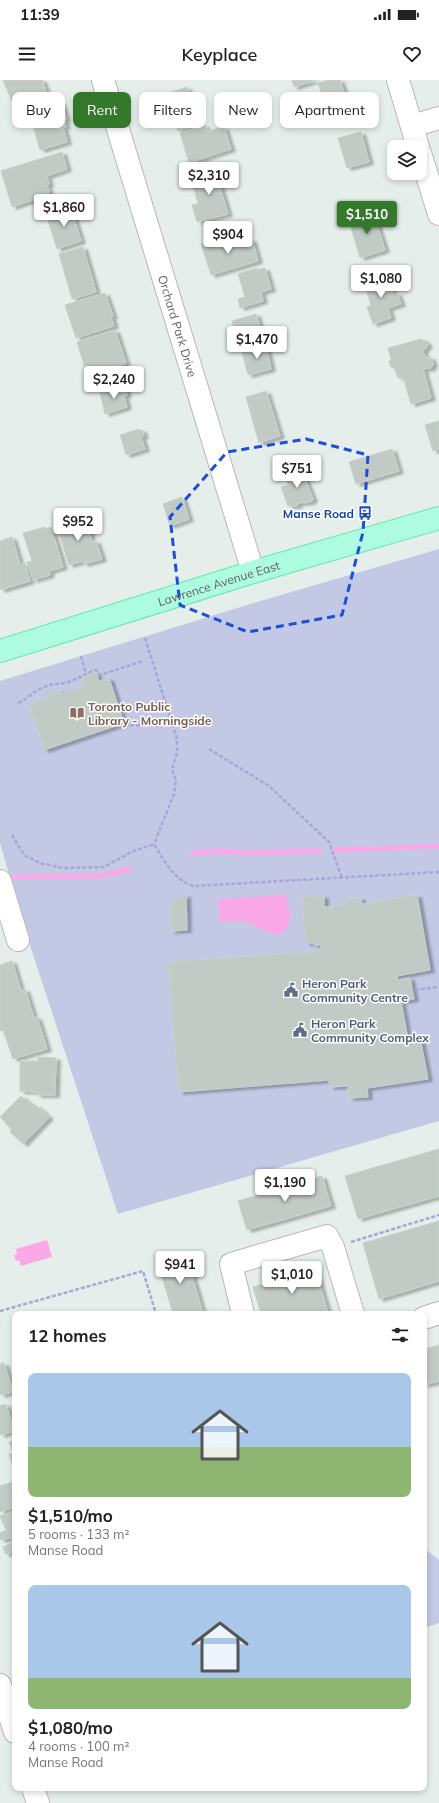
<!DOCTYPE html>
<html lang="en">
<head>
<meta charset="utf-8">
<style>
	body { margin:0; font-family:Mulish,sans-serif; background:#f6f6f6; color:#222; height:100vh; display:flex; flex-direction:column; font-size:15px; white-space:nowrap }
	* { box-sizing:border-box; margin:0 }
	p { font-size:13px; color:#767676 }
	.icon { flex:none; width:22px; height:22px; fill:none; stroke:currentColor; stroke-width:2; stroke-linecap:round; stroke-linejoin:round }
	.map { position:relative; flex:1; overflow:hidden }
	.details { position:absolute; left:12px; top:1231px; width:415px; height:480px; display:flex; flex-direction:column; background:#fff; border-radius:8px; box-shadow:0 2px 6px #0003 }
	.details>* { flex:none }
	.hud { position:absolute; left:12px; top:12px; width:415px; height:36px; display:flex; gap:8px }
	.controls { position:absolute; left:387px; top:60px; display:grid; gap:8px }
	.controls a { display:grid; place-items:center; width:40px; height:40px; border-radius:8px; background:#fff; box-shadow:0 2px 6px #0003; font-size:20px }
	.price { position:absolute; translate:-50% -34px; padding:0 9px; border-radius:4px; background:#fff; color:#222; font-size:13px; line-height:26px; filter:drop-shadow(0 1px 2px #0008) }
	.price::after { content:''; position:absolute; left:50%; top:24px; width:12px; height:9px; margin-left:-6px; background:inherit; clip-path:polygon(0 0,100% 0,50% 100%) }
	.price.active { background:#34782c; color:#fff }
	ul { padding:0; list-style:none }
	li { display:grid; align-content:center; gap:8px; height:212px; padding:0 16px }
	li span { display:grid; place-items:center; height:124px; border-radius:8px; color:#555 }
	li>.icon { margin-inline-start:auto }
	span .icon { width:72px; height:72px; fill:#fffc; stroke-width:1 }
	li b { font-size:17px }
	h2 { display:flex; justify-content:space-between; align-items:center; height:48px; padding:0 16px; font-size:17px }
	.pill { padding:0 14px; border-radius:8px; background:#fff; box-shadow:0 2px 6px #0003; font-size:14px; line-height:36px }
	.pill.active { background:#34782c; color:#fff }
	.status { display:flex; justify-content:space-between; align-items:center; height:28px; padding:0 20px; background:#fff; direction:ltr }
	.status svg { height:11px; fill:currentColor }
	header { display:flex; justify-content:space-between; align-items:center; height:52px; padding:0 16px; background:#fff; font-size:18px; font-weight:600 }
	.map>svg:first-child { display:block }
	.green { fill:#c3c9e5 }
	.water { fill:#fba8e6 }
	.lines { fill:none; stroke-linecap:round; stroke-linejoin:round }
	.stream { stroke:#fba8e6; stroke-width:5 }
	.building { fill:#c1cac5; stroke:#c3d3cb; filter:url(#shadow) }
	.minor-casing { stroke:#bbb5b8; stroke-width:24 }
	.major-casing { stroke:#62eaab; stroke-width:24 }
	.path { stroke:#aaa6d6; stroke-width:2.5; stroke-dasharray:4 2; stroke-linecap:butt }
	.minor { stroke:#fff; stroke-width:22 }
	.major { stroke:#adfbe0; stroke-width:22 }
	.marked { fill:none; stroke:#1d4ed8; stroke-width:3; stroke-dasharray:8 5; stroke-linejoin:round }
	.labels { text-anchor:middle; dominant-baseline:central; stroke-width:3; stroke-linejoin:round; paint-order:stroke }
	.street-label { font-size:12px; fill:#645d62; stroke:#fff }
	.transit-label { font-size:12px; font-weight:bold; fill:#164399; stroke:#fff; text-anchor:end }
	.education-label { font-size:12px; font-weight:bold; fill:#785e54; stroke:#fff; text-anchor:start }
	.service-label { font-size:12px; font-weight:bold; fill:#4e5e75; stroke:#fff; text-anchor:start }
</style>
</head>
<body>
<div class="status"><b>11:39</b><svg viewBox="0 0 49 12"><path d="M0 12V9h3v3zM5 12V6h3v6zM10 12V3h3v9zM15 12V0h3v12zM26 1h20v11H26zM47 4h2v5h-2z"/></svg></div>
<header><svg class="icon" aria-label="menu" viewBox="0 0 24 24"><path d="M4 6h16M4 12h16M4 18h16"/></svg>Keyplace<svg class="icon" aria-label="heart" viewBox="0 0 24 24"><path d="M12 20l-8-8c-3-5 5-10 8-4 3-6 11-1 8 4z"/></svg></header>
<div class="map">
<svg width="439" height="1723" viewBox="0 0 439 1723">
	<defs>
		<filter id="shadow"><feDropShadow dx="4.5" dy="2.5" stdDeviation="1" flood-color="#0004"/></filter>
	</defs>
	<rect width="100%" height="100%" fill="#e5eeea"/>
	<!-- green -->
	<path class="green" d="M439,469V1041L118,1134L25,850L0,763V601L257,522Z
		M424,1468L439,1480V1543L424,1548Z"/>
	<!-- water -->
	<path class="water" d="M286,815L291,839L284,852L274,855L243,841L220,842L218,819Z
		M47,1160L52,1177L21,1186L19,1180L16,1181L14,1175L17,1174L16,1169Z"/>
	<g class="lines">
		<!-- stream -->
		<path class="stream" d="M336,770L439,766
			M192,773L224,771L249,773L320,771
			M11,797L102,796L130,789"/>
	</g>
	<!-- building -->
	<path class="building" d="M3,0H42L46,11L13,24Z
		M292,0H316L294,7Z
		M328,0H340L351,33L330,40L318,3Z
		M187,7L198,44L178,51L166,14Z
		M61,22L66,39L64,40L66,47H63L67,62L40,70L29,32Z
		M205,45L207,51L224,47L231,69L189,83L180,53Z
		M361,52L369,82L347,88L338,58Z
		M62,72L67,89L47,96L49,104L47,106L49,111L47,115L12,127L1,91Z
		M222,90L226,102L219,104L228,134L197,142L192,125L198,124L191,98Z
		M70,126L81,161L57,169L46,134Z
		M373,133L385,170L360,178L349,140Z
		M219,159L221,164L226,162L227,167L252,159L258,181L211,195L201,164Z
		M83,167L96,212L72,219L59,174Z
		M257,188V190L265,188L271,209L261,212L263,221L240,228L238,219L245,217L238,194Z
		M383,197L384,199L388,198L393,214L397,213L401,224L388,228L391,238L373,244L367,227L371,225L364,203Z
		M105,213L113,236L111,237L114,246L76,258L65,225Z
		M256,234L264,261L240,268L232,241Z
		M115,250L126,283L87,295L77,262Z
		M421,259L425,261L428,265L423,271L425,277L431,278L433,284L431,288L423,289L431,318L411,324L403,297L398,298L395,289L391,287L389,282L391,279L388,268Z
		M266,266L271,289L248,295L242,272Z
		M125,306L127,315L124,316L127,327L105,334L100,313Z
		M266,311L280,356L259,363L246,317Z
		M439,341V369L433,371L425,345Z
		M139,349L140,351L142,350L144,356L141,357L145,369L126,375L120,355Z
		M392,369L399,391L356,404L349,382Z
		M301,389L313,419L312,421L304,423V422L297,424V426H288L281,407L288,405L285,394Z
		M182,417L189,439L170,446L163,424Z
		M84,435L92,462L96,461L102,479L84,484L83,481L69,485L57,446L62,444V442Z
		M45,447L46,449L51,447L63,487L49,491L50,495L33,500L27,482L32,481L23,453Z
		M12,457L20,484L25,483L30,501L0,510V461Z
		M96,592L99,601L109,598L124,643L44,670L29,624L49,617L48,614L60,610L62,614L83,607L80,598Z
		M186,814L187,850L171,851V824Z
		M417,815L430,890L397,896L398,900L410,898L414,919L401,921L408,960L420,958L428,999L367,1008L368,1017L349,1018L348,1006L330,1007L329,1000L179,1012L168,882L321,871V865H314L313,863H306L302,817L324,816V827L345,825L344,819L361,818L362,824Z
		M12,881L21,911L25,909L34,938L37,937L47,969L13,979L3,950L0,951V885Z
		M38,977L56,978L55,1015H37V1012L20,1011V981H38Z
		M21,1016L34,1027L36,1025L49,1037L23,1064L10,1052L12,1050L0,1037Z
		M439,1069V1116L358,1139L345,1096Z
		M322,1096L331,1126L247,1150L238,1121Z
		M439,1141V1201L379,1219L363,1163Z
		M185,1172L203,1234H173L157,1180Z
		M315,1189L328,1233L261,1234L253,1207Z
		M439,1265V1301L424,1305V1269Z
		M4,1283L13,1312L0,1315V1284Z
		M6,1324L14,1351L0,1355V1326Z
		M15,1360V1383L12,1384L9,1374L13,1373L9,1362Z
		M15,1401V1427L0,1432V1406Z
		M15,1431V1457L0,1460V1453L6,1450L0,1436Z
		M15,1461V1482L13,1472L5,1474L3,1467Z"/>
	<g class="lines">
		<defs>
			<g id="minor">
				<path id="s1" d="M103,0L253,492"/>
				<path d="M398,0L418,67"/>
				<path d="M412,46L439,38"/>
				<path d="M420,73L439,134"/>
				<path d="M0,801L18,860"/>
				<path d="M243,1234L231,1184L327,1156L333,1167L353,1234"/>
				<path d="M424,1238L439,1233"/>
				<path d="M0,1605L15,1652"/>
				<path d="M33,1708L38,1723"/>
			</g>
			<g id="major">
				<path id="s2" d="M0,571L253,492L439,438"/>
			</g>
		</defs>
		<!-- minor casing -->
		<use href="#minor" class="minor-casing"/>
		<!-- major casing -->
		<use href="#major" class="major-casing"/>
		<!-- path -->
		<path class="path" d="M145,558L177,659V673L172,689L176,701L174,714L154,764
			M81,576L86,593
			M18,623C27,619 33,612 42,608C54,602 59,605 69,602C79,598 86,593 96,590L100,595L143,581
			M124,645L162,646
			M209,669L269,706L329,762L342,798
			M12,755L24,775L40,783L63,788L104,787L131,772L154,764C163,779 175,802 194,806L439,792
			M415,910L439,907
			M351,1162L439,1135
			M0,1231L143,1191L156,1234"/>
		<!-- minor -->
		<use href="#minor" class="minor"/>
		<!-- major -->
		<use href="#major" class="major"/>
	</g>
	<!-- marked area -->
	<path class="marked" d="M306,359L368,375L363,452L342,535L248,552L180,525L170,437L227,372Z"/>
	<!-- icons -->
	<defs>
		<symbol id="bus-bare" viewBox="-9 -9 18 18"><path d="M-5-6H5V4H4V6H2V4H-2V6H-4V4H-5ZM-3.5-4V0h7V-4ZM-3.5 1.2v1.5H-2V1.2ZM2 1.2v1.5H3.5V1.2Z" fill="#1a4fb4" stroke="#fff" stroke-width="2.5" paint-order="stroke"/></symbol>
		<symbol id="library-bare" viewBox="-9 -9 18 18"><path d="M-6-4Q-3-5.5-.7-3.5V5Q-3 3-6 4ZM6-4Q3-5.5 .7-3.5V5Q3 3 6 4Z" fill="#8d6e63" stroke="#fff" stroke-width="2.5" paint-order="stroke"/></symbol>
		<symbol id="civic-bare" viewBox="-9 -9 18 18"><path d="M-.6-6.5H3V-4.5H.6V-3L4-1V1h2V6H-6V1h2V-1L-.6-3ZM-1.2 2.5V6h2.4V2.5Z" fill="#5c6f8a" stroke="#fff" stroke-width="2.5" paint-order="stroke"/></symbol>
	</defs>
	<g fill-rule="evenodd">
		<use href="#bus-bare" x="355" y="423" width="20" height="20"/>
		<use href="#library-bare" x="67" y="623" width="20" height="20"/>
		<use href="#civic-bare" x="281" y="900" width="20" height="20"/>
		<use href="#civic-bare" x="290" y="940" width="20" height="20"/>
	</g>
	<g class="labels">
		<!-- street labels -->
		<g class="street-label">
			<text stroke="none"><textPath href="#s1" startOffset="257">Orchard Park Drive</textPath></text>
			<text stroke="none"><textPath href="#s2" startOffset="229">Lawrence Avenue East</textPath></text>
		</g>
		<!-- transit labels -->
		<g class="transit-label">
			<text x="354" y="433">Manse Road</text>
		</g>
		<!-- education labels -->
		<g class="education-label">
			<text x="88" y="626">Toronto Public<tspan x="88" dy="14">Library - Morningside</tspan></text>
		</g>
		<!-- service labels -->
		<g class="service-label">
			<text x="302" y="903">Heron Park<tspan x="302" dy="14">Community Centre</tspan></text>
			<text x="311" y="943">Heron Park<tspan x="311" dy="14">Community Complex</tspan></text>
		</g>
	</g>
</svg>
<div class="controls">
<a><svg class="icon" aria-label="layers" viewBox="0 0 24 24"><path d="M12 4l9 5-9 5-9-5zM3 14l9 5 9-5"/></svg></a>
</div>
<b class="price" style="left:209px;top:116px">$2,310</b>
<b class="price" style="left:64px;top:148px">$1,860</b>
<b class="price active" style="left:367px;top:155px">$1,510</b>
<b class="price" style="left:228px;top:175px">$904</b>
<b class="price" style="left:381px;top:219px">$1,080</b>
<b class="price" style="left:257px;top:280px">$1,470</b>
<b class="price" style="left:114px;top:320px">$2,240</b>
<b class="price" style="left:297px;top:409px">$751</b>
<b class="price" style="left:78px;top:462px">$952</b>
<b class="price" style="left:285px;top:1123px">$1,190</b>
<b class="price" style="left:180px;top:1205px">$941</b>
<b class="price" style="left:292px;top:1215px">$1,010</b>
<div class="hud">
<a class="pill">Buy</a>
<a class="pill active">Rent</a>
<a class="pill">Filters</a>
<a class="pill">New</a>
<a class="pill">Apartment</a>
</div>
<section class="details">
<h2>12 homes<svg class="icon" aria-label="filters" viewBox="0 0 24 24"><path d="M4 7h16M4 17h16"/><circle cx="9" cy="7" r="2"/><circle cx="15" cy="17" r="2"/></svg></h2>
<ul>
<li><span style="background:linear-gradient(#a9c7e8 60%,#8fb573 0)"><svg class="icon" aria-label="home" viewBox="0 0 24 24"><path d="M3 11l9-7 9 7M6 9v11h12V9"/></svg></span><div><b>$1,510/mo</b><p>5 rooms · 133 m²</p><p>Manse Road</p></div></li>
<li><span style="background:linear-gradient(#a9c7e8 75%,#8fb573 0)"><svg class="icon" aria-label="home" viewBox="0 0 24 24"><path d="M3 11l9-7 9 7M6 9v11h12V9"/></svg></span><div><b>$1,080/mo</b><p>4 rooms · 100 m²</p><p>Manse Road</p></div></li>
</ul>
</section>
</div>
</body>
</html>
